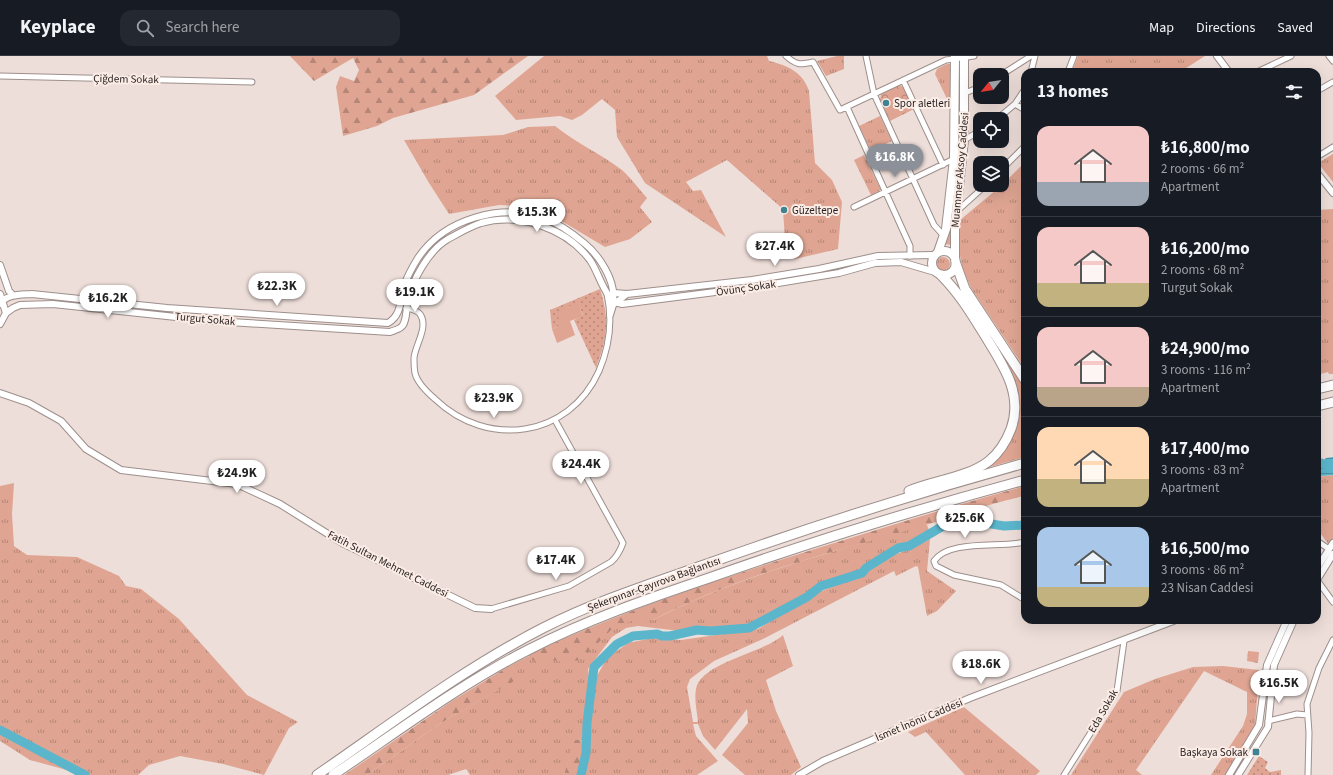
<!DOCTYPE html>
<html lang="en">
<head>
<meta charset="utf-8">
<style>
	body { margin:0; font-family:"Source Sans 3",sans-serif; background:#242831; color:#f1f3f6; height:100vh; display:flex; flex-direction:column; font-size:15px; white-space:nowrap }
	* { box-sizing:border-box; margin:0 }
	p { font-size:13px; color:#9ea1a6 }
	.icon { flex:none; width:22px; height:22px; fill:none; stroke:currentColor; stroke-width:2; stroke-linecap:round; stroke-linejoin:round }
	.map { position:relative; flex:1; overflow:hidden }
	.details { position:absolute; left:1021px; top:12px; width:300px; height:556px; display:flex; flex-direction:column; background:#171b24; border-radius:12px; box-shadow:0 4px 16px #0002 }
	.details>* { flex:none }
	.needle { width:26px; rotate:240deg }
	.fabs { position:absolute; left:973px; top:12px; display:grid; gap:8px }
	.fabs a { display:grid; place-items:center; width:36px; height:36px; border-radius:8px; background:#171b24; box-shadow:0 4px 16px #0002; font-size:20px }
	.price { position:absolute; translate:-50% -34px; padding:0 9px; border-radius:14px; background:#fff; color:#222; font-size:13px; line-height:26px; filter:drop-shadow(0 1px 2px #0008) }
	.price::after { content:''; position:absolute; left:50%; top:24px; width:12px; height:9px; margin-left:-6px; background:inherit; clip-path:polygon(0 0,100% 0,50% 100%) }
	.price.current { background:#8c9099; color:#fff }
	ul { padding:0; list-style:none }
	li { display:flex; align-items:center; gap:12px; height:100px; padding:0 16px }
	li+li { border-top:1px solid #363941 }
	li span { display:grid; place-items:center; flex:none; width:112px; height:80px; border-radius:12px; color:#555 }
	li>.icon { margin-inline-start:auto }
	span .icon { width:48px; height:48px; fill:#fffc; stroke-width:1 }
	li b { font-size:17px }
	h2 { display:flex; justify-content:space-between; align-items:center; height:48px; padding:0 16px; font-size:17px }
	header { display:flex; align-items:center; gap:24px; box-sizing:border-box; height:56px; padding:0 20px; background:#171b24; border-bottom:1px solid #363941 }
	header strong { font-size:19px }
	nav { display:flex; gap:22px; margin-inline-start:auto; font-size:14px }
	.search { width:280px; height:36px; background:#242831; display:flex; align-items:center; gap:10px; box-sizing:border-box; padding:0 14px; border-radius:12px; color:#9ea1a6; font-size:15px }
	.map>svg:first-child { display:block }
	.grass { fill:url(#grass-tufts) }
	.forest { fill:url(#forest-firs) }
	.park { fill:url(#park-crowns) }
	.garden { fill:url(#garden-dots) }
	.pitch { fill:#dfa592 }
	.water { fill:url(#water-rules) }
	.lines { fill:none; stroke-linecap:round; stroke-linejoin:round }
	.river { stroke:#5bb6cc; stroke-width:9 }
	.minor-casing { stroke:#9d8f8b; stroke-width:7 }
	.tertiary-casing { stroke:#9d8f8b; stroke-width:8 }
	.primary-casing { stroke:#9d8f8b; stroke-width:10 }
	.motorway-casing { stroke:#9d8f8b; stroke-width:11 }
	.minor { stroke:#fff; stroke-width:5 }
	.tertiary { stroke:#fff; stroke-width:6 }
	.primary { stroke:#fff; stroke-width:8 }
	.motorway { stroke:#fff; stroke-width:9 }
	.poi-dot { fill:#3f8292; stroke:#fbece6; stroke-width:1.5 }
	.labels { text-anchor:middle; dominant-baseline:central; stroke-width:4; stroke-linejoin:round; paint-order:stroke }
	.street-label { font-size:11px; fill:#241e1d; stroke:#fbece6 }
	.poi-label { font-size:11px; fill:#241e1d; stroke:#fbece6; text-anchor:start }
</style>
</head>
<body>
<header>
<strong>Keyplace</strong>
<div class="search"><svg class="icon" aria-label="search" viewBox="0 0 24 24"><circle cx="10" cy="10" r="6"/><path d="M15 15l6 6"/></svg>Search here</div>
<nav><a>Map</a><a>Directions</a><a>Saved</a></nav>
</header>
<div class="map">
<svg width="1333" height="719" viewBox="0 0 1333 719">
	<defs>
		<pattern id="grass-tufts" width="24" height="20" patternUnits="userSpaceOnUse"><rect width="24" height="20" fill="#dfa592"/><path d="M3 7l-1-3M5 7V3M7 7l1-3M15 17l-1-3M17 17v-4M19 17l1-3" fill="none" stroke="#b58677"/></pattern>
		<pattern id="forest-firs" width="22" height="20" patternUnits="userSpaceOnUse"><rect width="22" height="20" fill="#dfa592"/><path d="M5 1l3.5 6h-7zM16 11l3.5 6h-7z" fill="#b58677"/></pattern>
		<pattern id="park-crowns" width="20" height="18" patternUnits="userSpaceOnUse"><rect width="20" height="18" fill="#dfa592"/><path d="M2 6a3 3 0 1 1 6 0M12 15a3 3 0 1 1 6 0" fill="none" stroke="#b58677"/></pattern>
		<pattern id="garden-dots" width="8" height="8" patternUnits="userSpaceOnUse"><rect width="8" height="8" fill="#dfa592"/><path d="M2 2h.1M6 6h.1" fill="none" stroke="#b58677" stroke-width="1.8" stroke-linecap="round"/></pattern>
		<pattern id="water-rules" width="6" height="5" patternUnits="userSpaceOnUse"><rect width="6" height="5" fill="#5bb6cc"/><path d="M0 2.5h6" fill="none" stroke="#4b93a5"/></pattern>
	</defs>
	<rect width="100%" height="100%" fill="#eeded9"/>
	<!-- grass -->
	<path class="grass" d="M544,0H767L769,5C787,9 803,16 809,35L815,107L832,124L842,146L838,193L795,203L786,196L783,155L816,133L784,154L727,104L686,126L693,135L701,134L726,181L645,127L617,81L615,54L602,43L582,59L572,64L560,60L516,64L495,40Z
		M837,0H844V13L826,20L817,5Z
		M1078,0H1205L1180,16H1072Z
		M947,8H951L952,47H949L935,18L937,13Z
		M958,9H961V76L952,189L944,188L957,100Z
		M880,60L892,85L871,95L859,70Z
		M555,70C576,87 601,98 622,114C631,122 639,133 647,142L640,151L652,166L630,183L605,191L538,151L499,149L449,158L429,127L404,84L503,79L528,71Z
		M1333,98V126L1318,107Z
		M864,99L881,134L871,139L854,104Z
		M1025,106V313L971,232L963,214L959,195L958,175L960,164L1002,129Z
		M1333,153V318H1329L1328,316L1317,319V154Z
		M936 208a7 7 0 1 1 14 0a7 7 0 1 1-14 0Z
		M1010,310L1025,331V401L986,412C995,400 1008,388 1015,374C1025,355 1017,328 1008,311Z
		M1333,419V484L1330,490L1317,473V421Z
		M14,427L12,458L14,490L27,499L77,501L119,520L126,530L141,533L179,563L247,639L298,666L289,672L264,719L223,708L180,700L149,709L138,719H85L30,704L0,685V430Z
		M921,469H927L930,477L913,486L896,491L860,514L821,528L797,544L751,570L699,572L680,575L638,570L626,572L612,581L588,613L590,630L584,687L580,683L575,684L564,719H470L466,713L448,719H367L441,667L520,621L511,609L566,582L643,551L653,564C737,520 831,497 921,469Z
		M930,483L927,515L956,535L937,555L927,560L918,511L916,510L896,520L894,515L765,582L714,605L690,623L687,631L693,666H698C697,655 694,644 696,633C701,606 764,597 783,579L793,610L766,624L776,655L801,711L791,719H745L722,699L748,667L747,653L715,694L703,680L698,668H693L696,680L718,705L697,719H583L590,696L589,669L594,625L607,602L628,587L652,582L681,584L758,573L819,536L863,519L893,499L908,494Z
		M1223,610L1259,614L1255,671L1225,719H1211L1243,670L1247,658V636L1204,615L1136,714L1142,719H1071L1124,636L1155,623L1193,611Z
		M964,651L1040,715L1036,719H965L926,676L915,681L908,676Z"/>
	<!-- forest -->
	<path class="forest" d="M290,0H528L474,39L393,62L377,70L343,80L336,31L340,20L354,25L359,14L353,2L314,25Z
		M1025,430V440C992,446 961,459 929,468C836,495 739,519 653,564L646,559L612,573L588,597L583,595L579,604L566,607L553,604L536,607L528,599C608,561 692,532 777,505C859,479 942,453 1025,430Z
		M511,609L521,621L441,667L367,719H344L452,645Z
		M580,683C588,692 582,709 578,719H564L573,688L575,684Z"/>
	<!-- park -->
	<path class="park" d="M899,29L903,31L914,53L890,65L880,44L881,38Z
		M1248,595L1259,596L1258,607L1247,605Z"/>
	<!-- garden -->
	<path class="garden" d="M600,233C610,264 607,283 596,312L574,264L583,259L578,247L561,269L552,273L550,254Z
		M1259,700L1268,706L1265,712L1270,716L1281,714V719H1247Z"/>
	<!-- pitch -->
	<path class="pitch" d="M578,246L583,260L570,265L575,279L557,287L552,273L561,269L556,256Z"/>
	<!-- water -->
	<path class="water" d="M1333,401V419L1321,420L1317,418L1318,410L1326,402Z"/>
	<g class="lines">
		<!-- river -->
		<path class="river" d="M1317,408L1321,407L1333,412
			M0,674L85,719
			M581,719L586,697L587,667L594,611L617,588L633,580L657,578L662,580H670L697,574L710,575L749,572L807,541L821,530L862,517L866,512L898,492L909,490L943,470L973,465L1004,470L1025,469"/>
		<defs>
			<path id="minor" d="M786,0C796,9 800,9 813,6L840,54L946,4L974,0
				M866,0L874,38L934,169L944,180
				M1329,0L1333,5
				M1031,16L1035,0
				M1068,16L1074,0
				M1257,16L1291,0
				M1001,19L1031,0
				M0,20L252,26
				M903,24L943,109
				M1317,35L1333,26
				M965,37L980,31
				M1015,48L1025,54
				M847,51L910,190V200
				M997,63L1015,48L1025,33
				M964,84L980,75
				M1317,101L1333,91
				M1002,113L1025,90
				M854,151L954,103
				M956,156L986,129
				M406,252C411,253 417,254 420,258C429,271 415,289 414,302C414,306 414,312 415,317C417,326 428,337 435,343C487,393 569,382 599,315C610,289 613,265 607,238
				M1317,485L1329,493
				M1025,486C1000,492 949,483 934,505L936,510L954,519L1001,529L1022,542L1025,541
				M1317,524L1333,546
				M491,553L569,530L611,506C617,501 620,495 623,487L555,364
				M1268,665L1297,658L1307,659
				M1064,719L1117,635L1124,585
				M1308,719L1309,677L1307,648L1319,612L1333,584"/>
			<path id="tertiary" d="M1217,0L1229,16
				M1317,117L1333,137
				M0,209L9,235L13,239
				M614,237L627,238L752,224L819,213L878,200L934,199
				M0,238L6,257
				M0,248C7,238 20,239 32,238L167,252L388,267C402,259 400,243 404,230C407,221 413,210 418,202C444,163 502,146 546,163C560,168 572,177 584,187C599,199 616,225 613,245
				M610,259L613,249L627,238
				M0,268L6,257L13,252L20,249L53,248L214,265L390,276C395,274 401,273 403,269C407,263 406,252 408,245C412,224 429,194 448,183C459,177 469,171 481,167C519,156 566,172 590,204C600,218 604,245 622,248L754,231L839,217L875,207L901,206L935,216
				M0,337L29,347L61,365L86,393L121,414L237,428L280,448L344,488L475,552L491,553
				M1317,512L1333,487
				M1317,524L1333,498
				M799,719L823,705L970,642L1176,564
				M1229,719L1259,669L1267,609L1287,564
				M1238,719L1268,671L1274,609L1294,564"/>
			<path id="primary" d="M932 207a12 12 0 1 1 24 0a12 12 0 1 1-24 0Z
				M938,196L946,173L954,103L955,0
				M955,204V168L964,84V0"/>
			<path id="motorway" d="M956,208L965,233L1025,324
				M1317,333L1333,329
				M1317,350L1333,346
				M909,435C935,424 967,422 989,405C1000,396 1006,386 1011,373C1024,337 1002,308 984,278C971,257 959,237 941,219
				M317,719C391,668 463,613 543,572C594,546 650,528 704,509C810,471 917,437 1025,407
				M333,719C397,676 459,629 528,594C586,564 647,543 709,522C813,485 918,453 1025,424"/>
		</defs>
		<!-- minor casing -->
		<use href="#minor" class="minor-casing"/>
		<!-- tertiary casing -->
		<use href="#tertiary" class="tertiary-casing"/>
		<!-- primary casing -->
		<use href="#primary" class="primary-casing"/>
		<!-- motorway casing -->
		<use href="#motorway" class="motorway-casing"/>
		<!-- minor -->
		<use href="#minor" class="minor"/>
		<!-- tertiary -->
		<use href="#tertiary" class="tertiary"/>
		<!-- primary -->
		<use href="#primary" class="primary"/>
		<!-- motorway -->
		<use href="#motorway" class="motorway"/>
	</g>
	<!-- markers -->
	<g class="poi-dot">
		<circle cx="886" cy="47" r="4"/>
		<circle cx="784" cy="154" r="4"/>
		<rect x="1252" y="692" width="8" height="8" rx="2"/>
	</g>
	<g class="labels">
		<!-- street labels -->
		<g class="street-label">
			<text transform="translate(126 23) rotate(1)">Çiğdem Sokak</text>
			<text transform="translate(960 114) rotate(-85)">Muammer Aksoy Caddesi</text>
			<text transform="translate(746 232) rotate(-8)">Övünç Sokak</text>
			<text transform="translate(205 263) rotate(5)">Turgut Sokak</text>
			<text transform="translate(388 508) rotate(27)">Fatih Sultan Mehmet Caddesi</text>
			<text transform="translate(654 528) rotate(-20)">Şekerpınar-Çayırova Bağlantısı</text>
			<text transform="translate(1103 655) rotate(-60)">Eda Sokak</text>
			<text transform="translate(919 664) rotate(-23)">İsmet İnönü Caddesi</text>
		</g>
		<!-- poi labels -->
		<g class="poi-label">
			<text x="894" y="47">Spor aletleri</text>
			<text x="792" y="154">Güzeltepe</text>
			<text x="1248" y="696" text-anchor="end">Başkaya Sokak</text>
		</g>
	</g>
</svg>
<div class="fabs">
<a><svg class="needle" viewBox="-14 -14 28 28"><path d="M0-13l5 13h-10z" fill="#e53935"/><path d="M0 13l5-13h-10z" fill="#9ea1a6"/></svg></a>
<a><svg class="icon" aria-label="locate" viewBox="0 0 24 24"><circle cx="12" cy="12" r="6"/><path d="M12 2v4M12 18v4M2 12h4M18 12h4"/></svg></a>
<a><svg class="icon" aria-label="layers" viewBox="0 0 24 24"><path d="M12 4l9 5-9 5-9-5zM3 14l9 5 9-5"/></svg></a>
</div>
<b class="price current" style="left:895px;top:122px">₺16.8K</b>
<b class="price" style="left:537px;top:177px">₺15.3K</b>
<b class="price" style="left:775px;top:211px">₺27.4K</b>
<b class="price" style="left:277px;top:251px">₺22.3K</b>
<b class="price" style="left:415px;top:257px">₺19.1K</b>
<b class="price" style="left:108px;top:263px">₺16.2K</b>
<b class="price" style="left:494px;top:363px">₺23.9K</b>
<b class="price" style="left:581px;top:429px">₺24.4K</b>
<b class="price" style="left:237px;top:438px">₺24.9K</b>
<b class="price" style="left:965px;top:483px">₺25.6K</b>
<b class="price" style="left:556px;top:525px">₺17.4K</b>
<b class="price" style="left:981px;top:629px">₺18.6K</b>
<b class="price" style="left:1279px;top:648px">₺16.5K</b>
<section class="details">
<h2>13 homes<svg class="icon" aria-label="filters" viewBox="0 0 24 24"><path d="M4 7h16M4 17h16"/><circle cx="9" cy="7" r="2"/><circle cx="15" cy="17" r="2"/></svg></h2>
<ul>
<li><span style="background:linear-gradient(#f6c9c9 70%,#9aa5b1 0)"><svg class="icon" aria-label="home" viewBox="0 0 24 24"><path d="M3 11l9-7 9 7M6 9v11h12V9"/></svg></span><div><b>₺16,800/mo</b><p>2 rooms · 66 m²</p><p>Apartment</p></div></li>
<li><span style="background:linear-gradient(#f6c9c9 70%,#c2b280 0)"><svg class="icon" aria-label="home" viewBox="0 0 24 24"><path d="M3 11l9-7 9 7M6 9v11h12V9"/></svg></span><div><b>₺16,200/mo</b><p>2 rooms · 68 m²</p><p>Turgut Sokak</p></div></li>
<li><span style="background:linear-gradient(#f6c9c9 75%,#b9a48a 0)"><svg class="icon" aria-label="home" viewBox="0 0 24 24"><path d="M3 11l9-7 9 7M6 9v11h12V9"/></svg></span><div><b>₺24,900/mo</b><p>3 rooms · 116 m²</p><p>Apartment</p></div></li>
<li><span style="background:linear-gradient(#ffd9b3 65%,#c2b280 0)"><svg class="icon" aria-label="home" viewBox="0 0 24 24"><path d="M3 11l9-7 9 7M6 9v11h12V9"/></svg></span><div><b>₺17,400/mo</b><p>3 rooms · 83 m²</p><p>Apartment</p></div></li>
<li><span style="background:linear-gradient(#a9c7e8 75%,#c2b280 0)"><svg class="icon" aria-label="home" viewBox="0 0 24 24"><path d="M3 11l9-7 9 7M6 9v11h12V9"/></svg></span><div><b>₺16,500/mo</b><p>3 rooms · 86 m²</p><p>23 Nisan Caddesi</p></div></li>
</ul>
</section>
</div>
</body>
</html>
